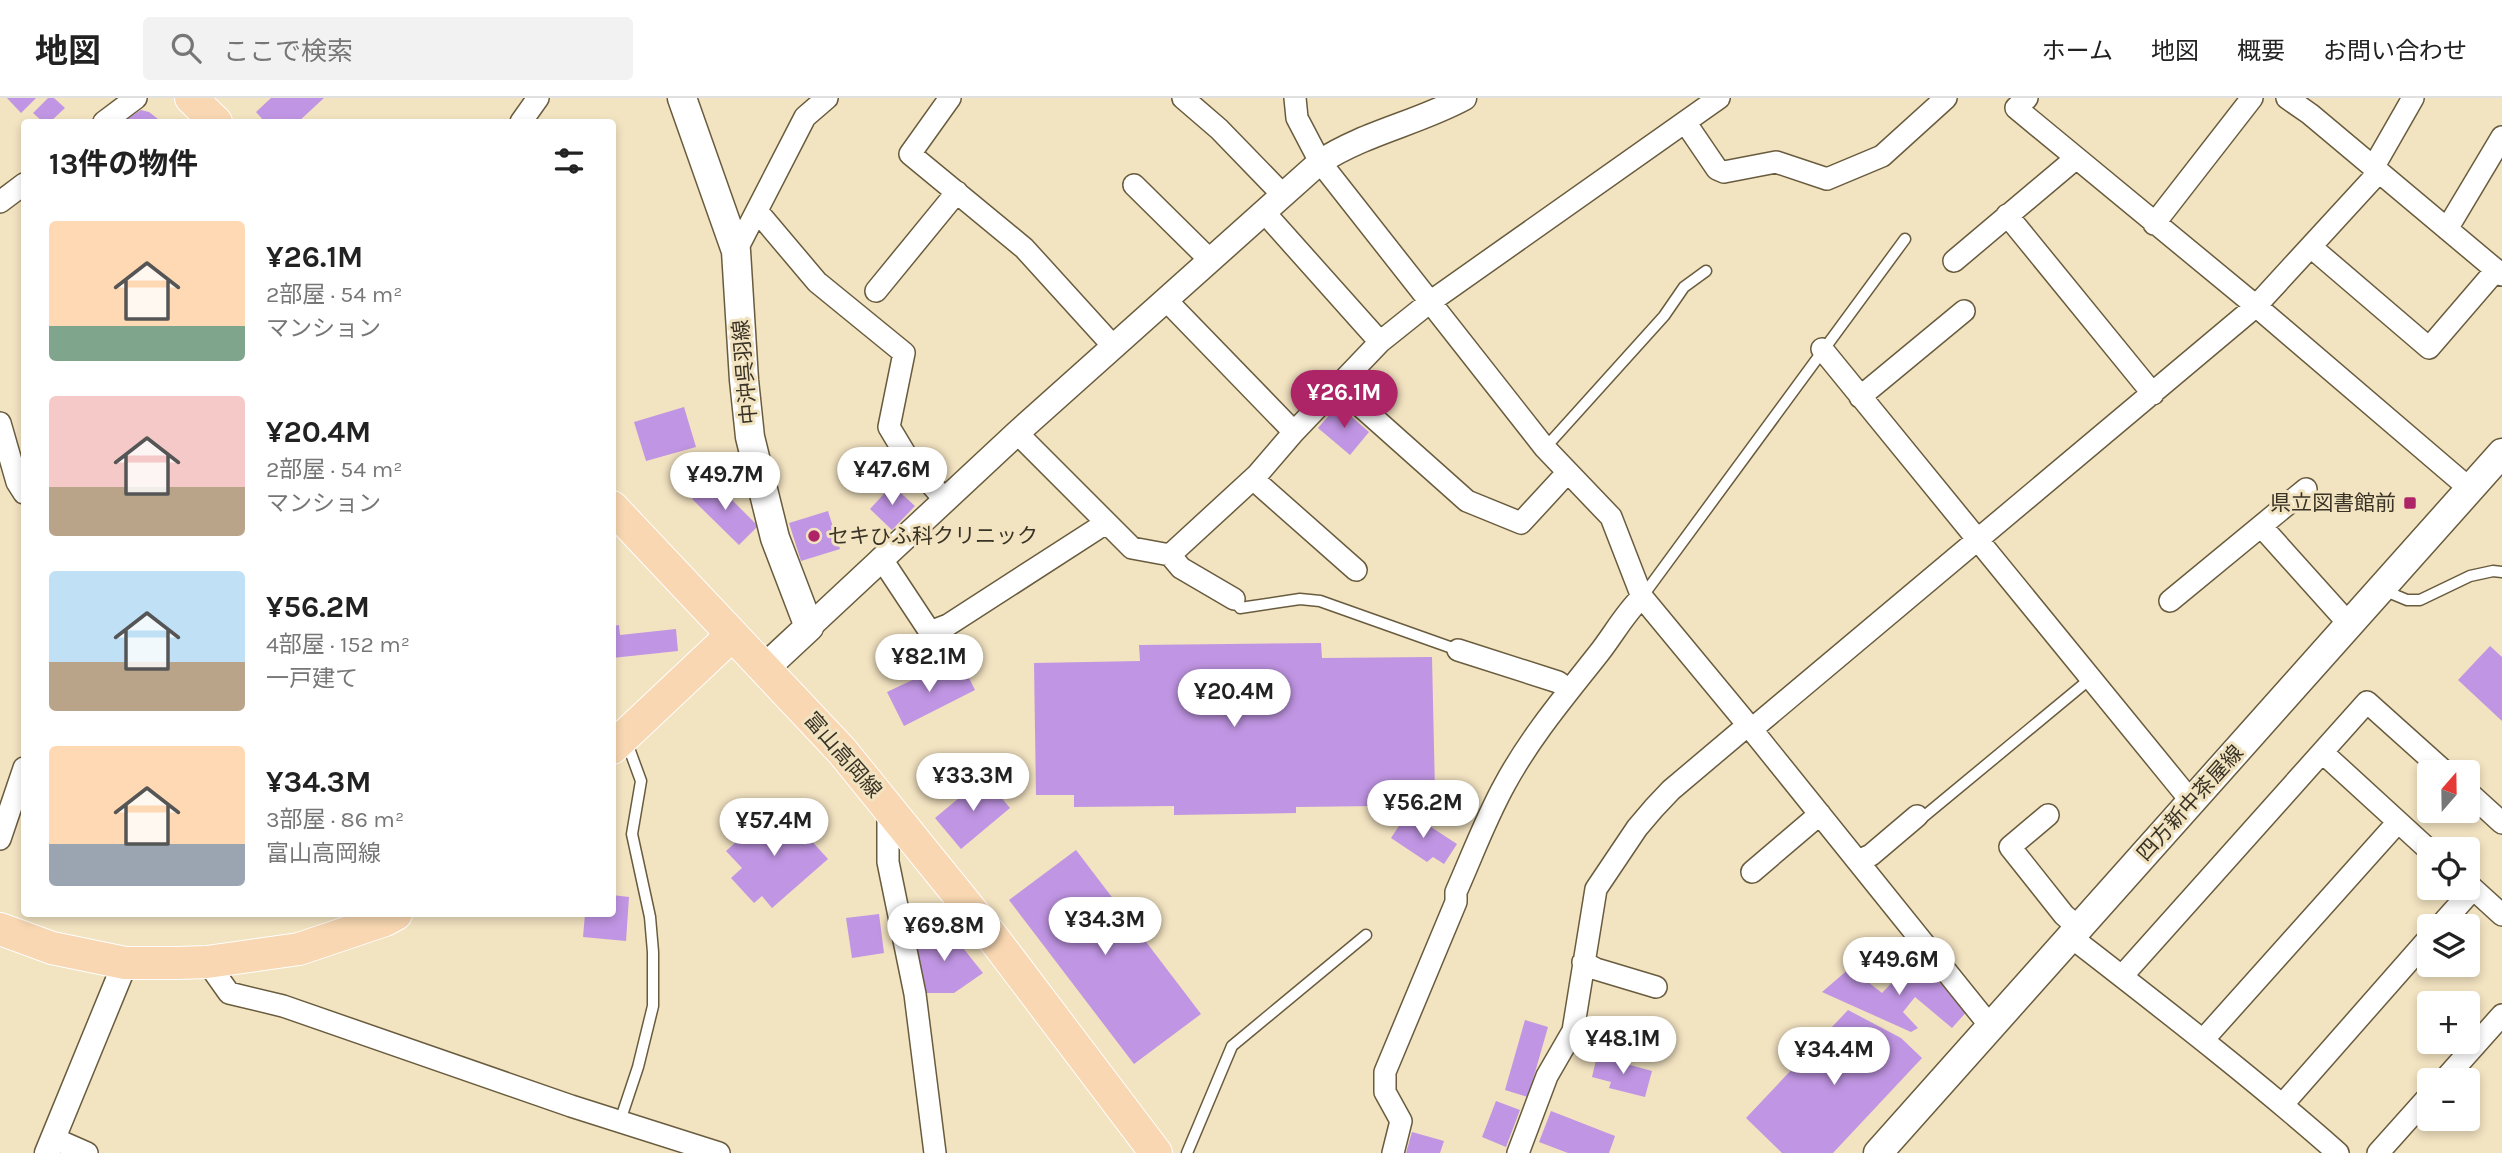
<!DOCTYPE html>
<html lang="ja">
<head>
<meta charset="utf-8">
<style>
	body { margin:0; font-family:Karla,"Noto Sans JP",sans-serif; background:#f2f2f2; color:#222; height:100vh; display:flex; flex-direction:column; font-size:26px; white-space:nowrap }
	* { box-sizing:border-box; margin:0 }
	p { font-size:23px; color:#767676 }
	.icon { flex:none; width:38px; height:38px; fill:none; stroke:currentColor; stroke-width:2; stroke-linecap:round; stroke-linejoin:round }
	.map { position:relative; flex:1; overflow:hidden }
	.details { position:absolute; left:21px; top:21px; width:595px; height:798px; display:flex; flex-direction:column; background:#fff; border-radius:7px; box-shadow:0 4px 10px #0003 }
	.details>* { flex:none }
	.needle { width:46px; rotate:20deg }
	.controls { position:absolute; left:2417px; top:662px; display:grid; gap:14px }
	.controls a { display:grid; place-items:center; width:63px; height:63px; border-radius:7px; background:#fff; box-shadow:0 4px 10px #0003; font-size:35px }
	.price { position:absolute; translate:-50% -60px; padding:0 16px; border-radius:24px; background:#fff; color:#222; font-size:23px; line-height:46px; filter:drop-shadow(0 2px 4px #0008) }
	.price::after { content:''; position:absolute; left:50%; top:42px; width:21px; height:16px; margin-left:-10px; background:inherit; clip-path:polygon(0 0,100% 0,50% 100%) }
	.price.current { background:#ae2567; color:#fff }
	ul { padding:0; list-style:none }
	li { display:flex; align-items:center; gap:21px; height:175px; padding:0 28px }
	li span { display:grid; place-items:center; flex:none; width:196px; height:140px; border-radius:7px; color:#555 }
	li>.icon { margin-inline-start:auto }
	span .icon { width:84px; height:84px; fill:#fffc; stroke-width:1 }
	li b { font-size:30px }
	h2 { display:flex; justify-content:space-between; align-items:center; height:84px; padding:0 28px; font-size:30px }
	header { display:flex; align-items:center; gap:42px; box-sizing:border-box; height:98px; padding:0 35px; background:#fff; border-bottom:2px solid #e0e0e0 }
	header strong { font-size:33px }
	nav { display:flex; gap:38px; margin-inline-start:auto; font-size:24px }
	.search { width:490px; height:63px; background:#f2f2f2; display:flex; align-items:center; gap:18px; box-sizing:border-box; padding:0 24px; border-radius:7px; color:#767676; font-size:26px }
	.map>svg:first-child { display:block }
	.building { fill:#c095e3 }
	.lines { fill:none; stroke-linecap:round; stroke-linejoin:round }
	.service-casing { stroke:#695c3e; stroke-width:13 }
	.minor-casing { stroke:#695c3e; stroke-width:24 }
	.tertiary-casing { stroke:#695c3e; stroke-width:27 }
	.secondary-casing { stroke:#695c3e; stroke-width:31 }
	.primary-casing { stroke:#fff; stroke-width:34 }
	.service { stroke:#fff; stroke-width:10 }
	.minor { stroke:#fff; stroke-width:21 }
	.tertiary { stroke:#fff; stroke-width:24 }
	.secondary { stroke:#fff; stroke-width:28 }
	.primary { stroke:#f8d7b2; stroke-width:32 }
	.poi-dot { fill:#ae2567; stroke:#f2e3c1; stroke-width:2.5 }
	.labels { text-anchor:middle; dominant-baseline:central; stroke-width:6; stroke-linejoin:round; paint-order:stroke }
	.street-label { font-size:21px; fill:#393326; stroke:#f2e3c1 }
	.poi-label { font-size:21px; fill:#393326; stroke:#f2e3c1; text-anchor:end }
</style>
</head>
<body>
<header>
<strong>地図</strong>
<div class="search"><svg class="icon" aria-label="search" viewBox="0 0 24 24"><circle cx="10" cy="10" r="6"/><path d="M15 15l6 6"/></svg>ここで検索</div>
<nav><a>ホーム</a><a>地図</a><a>概要</a><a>お問い合わせ</a></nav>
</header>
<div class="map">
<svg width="2502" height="1055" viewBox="0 0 2502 1055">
	<rect width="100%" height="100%" fill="#f2e3c1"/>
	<!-- building -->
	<path class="building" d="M7,0H36L21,15Z
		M48,0H54L65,10L50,24H43L33,15Z
		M271,0H324L298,24H265L256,14Z
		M141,12L149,14L162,24H122Z
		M1338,307L1369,334L1350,357L1318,330Z
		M684,309L696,349L646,363L634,324Z
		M712,382L758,428L739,447L692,401Z
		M892,387L915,408L892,432L870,411Z
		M828,413L840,451L801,463L789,425Z
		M619,527L620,537L676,531L678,553L612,560V528Z
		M1321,545L1322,560L1432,559L1435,694H1377L1378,708L1296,709V715L1174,717V708L1074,709V697H1036L1034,565L1140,563L1139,547Z
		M2490,548L2502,559V623L2458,582Z
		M953,571L966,574L975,592L904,628L887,594L925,576L928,583Z
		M984,679L1010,710L961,751L935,720Z
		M778,706L828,761L772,810L762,798L754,805L731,780L742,770L726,753Z
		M1408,714L1457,746L1444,766L1433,759L1427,764L1391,740Z
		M1076,752L1201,916L1134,966L1009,802Z
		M612,797L629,799L626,843L583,839L585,816H612Z
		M879,816L884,855L852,860L846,820Z
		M943,825L983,875L954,895H926L912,851Z
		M1913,863L1970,910L1952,930L1915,899L1903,914L1918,930L1911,934L1822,894L1850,870L1882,895Z
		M1848,912L1901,940L1922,960L1833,1055H1782L1746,1020Z
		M1525,922L1548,929L1528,999L1505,992Z
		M1597,958L1652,973L1645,999L1609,990L1611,984L1592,979Z
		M1496,1003L1520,1012L1506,1049L1482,1039Z
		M1551,1013L1615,1038L1609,1055H1568L1539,1044Z
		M1412,1034L1444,1043L1440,1055H1406Z"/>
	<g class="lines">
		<defs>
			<path id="service" d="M1545,350L1664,218L1684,189L1706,173
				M2383,492L2407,502H2420L2470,478L2493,473L2502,474
				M1642,499L1905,141
				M1234,501L1240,510L1300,501L1320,503L1458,552
				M1917,718L1922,720L2090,581
				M620,1023L638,969L653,908V854L650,819L632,736L641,683L626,642
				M1187,1055L1232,948L1366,837"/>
			<path id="minor" d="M950,0L910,56L1024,150L1114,249
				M1183,0L1219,31L1283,97
				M1295,0L1297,20L1320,64L1545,350L1611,419L1642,499L1748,627L1991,929
				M2027,0L2016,10L2256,208L2470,391
				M2287,0L2310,16L2502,177
				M104,24L136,0
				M521,24L538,0
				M1685,24L1717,71L1724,74L1776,64L1827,81L1882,58L1946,0
				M2373,70L2413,0
				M1134,87L1210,162
				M0,104L24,86
				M757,113L817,184L904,255L889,329L907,359L945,402
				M1264,114L1380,244
				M2007,117L2153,296
				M2154,126L2252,0
				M2447,131L2502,39
				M2311,149L2429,250L2496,172
				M736,153L805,19L827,0
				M1954,163L2075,61
				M876,193L957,94
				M1166,202L1294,334
				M1822,251L2191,703
				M1338,288L1467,403L1521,425L1567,375
				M1860,299L1964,213
				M0,325L17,384L24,395
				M1017,335L1132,450L1170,457L1257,377L1294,334L1380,244L1430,204L1719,0
				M1253,381L1356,472
				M2261,428L2349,526
				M1170,457L1181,470L1234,501
				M881,460L930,534L948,527L1106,425
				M2170,503L2306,391
				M1458,552L1558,584L1569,592
				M1752,631L2256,208L2379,74
				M2323,655L2429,752
				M2468,694L2502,725
				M888,710V764L915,896L935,1055
				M2048,717L2010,749L2064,817L2079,830
				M0,741L24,670
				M1858,763L1871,757L1917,718
				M1752,774L1820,716
				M2468,786L2502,817
				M2440,828L2473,791
				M2071,839C2161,909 2252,979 2338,1055
				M207,864L229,895L283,908L571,1008L719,1055
				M1583,864L1596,871L1656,889
				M2123,877L2367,604L2445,674
				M2203,942L2398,724
				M2444,982L2502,917
				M2283,1006L2429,840
				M53,1040L87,1055
				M1393,1055L1401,1023L1385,994V974L1456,804V794C1472,758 1486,720 1505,686C1531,638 1566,597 1599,555C1614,536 1625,515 1642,499
				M1518,1055L1547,978L1573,933L1596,791L1637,730L1654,710L1671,692L1748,627
				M2378,1055L2429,998"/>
			<path id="tertiary" d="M809,529L1017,335L1320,64C1364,35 1418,25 1464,0
				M47,1055L125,865"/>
			<path id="secondary" d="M682,0L736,153L744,282L750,339L775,440L809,529L765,570
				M1878,1055L2502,355"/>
			<path id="primary" d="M191,0L216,24
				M612,409L842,653L991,837L1156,1055
				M612,650L732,537
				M0,831L52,850L125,865H177L207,864L299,851L385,822L396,816"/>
		</defs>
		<!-- service casing -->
		<use href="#service" class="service-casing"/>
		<!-- minor casing -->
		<use href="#minor" class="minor-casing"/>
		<!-- tertiary casing -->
		<use href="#tertiary" class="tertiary-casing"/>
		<!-- secondary casing -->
		<use href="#secondary" class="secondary-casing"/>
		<!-- primary casing -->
		<use href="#primary" class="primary-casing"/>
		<!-- service -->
		<use href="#service" class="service"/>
		<!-- minor -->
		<use href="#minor" class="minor"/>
		<!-- tertiary -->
		<use href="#tertiary" class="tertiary"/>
		<!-- secondary -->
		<use href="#secondary" class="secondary"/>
		<!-- primary -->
		<use href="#primary" class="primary"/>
	</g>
	<!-- markers -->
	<g class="poi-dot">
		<rect x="2403" y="398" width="14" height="14" rx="3.5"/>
		<circle cx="814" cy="438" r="7"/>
	</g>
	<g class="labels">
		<!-- street labels -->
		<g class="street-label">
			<text transform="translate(745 274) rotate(-95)">中沖呉羽線</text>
			<text transform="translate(843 657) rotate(49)">富山高岡線</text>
			<text transform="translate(2190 705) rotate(-48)">四方新中茶屋線</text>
		</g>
		<!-- poi labels -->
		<g class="poi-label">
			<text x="2396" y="405">県立図書館前</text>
			<text x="828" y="438" text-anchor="start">セキひふ科クリニック</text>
		</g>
	</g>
</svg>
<div class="controls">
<a><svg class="needle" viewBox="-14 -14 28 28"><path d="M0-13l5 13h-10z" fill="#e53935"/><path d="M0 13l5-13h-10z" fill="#767676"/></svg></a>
<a><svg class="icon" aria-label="locate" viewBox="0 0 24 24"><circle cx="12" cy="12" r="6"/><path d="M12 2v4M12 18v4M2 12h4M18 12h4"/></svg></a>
<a><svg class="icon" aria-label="layers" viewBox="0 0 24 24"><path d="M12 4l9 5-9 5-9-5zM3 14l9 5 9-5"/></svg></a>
<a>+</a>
<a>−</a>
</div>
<b class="price current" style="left:1344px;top:332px">¥26.1M</b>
<b class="price" style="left:892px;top:409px">¥47.6M</b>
<b class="price" style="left:725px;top:414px">¥49.7M</b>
<b class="price" style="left:929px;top:596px">¥82.1M</b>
<b class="price" style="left:1234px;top:631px">¥20.4M</b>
<b class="price" style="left:973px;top:715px">¥33.3M</b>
<b class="price" style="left:1423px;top:742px">¥56.2M</b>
<b class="price" style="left:774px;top:760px">¥57.4M</b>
<b class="price" style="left:1105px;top:859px">¥34.3M</b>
<b class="price" style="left:944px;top:865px">¥69.8M</b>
<b class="price" style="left:1899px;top:899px">¥49.6M</b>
<b class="price" style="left:1623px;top:978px">¥48.1M</b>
<b class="price" style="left:1834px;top:989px">¥34.4M</b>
<section class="details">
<h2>13件の物件<svg class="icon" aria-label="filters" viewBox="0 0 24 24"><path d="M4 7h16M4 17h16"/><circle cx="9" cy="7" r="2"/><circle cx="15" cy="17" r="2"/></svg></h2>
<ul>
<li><span style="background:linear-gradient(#ffd9b3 75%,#7fa58c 0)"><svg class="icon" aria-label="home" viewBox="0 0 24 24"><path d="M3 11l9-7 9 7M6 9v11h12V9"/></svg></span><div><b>¥26.1M</b><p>2部屋 · 54 m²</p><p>マンション</p></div></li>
<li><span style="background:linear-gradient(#f6c9c9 65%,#b9a48a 0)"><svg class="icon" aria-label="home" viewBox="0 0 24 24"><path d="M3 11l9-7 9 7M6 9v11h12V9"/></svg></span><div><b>¥20.4M</b><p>2部屋 · 54 m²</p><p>マンション</p></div></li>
<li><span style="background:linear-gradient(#bfe0f5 65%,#b9a48a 0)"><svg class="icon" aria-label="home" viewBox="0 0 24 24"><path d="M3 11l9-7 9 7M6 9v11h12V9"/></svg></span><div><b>¥56.2M</b><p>4部屋 · 152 m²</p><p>一戸建て</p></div></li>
<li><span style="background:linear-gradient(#ffd9b3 70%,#9aa5b1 0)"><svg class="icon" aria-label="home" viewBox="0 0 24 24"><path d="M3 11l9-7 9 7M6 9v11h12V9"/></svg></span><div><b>¥34.3M</b><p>3部屋 · 86 m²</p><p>富山高岡線</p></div></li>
</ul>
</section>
</div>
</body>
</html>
